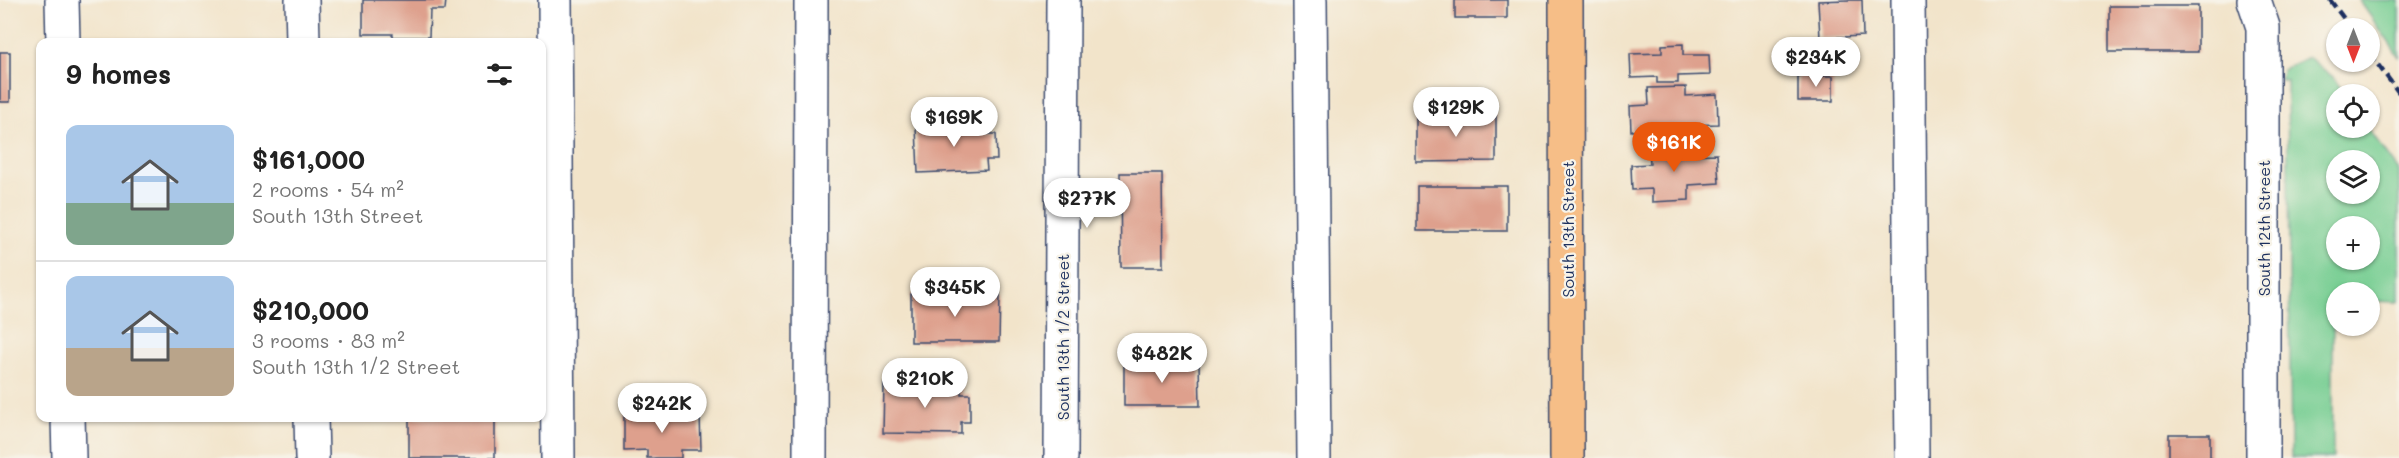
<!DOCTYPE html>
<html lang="en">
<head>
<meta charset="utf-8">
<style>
	body { margin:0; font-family:Mali,sans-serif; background:#f2f2f2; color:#222; height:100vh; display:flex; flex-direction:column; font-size:22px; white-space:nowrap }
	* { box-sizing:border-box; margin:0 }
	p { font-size:20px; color:#767676 }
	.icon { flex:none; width:33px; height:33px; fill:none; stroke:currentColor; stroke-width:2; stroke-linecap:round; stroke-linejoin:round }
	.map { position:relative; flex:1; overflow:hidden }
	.side { position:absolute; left:36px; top:38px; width:510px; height:384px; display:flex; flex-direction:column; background:#fff; border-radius:12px; box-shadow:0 2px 4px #0004 }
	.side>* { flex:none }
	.needle { width:39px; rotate:180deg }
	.fabs { position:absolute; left:2326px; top:18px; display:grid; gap:12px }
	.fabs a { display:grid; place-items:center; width:54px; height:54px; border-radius:50%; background:#fff; box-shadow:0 2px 4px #0004; font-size:30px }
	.price { position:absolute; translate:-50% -51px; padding:0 14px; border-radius:21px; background:#fff; color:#222; font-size:20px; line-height:39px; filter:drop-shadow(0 2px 3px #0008) }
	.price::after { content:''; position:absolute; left:50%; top:36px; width:18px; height:14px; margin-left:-9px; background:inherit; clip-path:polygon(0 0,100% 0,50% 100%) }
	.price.active { background:#ea580c; color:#fff }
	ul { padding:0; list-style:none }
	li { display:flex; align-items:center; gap:18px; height:150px; padding:0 30px }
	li+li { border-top:2px solid #e0e0e0 }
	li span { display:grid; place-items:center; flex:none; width:168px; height:120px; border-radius:12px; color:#555 }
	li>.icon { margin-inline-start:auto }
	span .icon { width:72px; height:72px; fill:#fffc; stroke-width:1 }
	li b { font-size:26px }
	h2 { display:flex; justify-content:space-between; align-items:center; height:72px; padding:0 30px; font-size:26px }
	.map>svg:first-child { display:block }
	.green { fill:#77ce93; stroke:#497e78; stroke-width:1.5; fill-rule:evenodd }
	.building { fill:#dea08d }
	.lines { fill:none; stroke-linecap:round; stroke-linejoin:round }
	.minor-casing { stroke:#3b4a6e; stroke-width:36 }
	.major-casing { stroke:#3b4a6e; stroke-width:36 }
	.minor { stroke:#fff; stroke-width:33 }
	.major { stroke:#f6be87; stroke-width:33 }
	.rail { stroke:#1b2f5e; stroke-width:4.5; stroke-dasharray:9 4.5; stroke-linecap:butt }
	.labels { text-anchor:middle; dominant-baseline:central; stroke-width:4.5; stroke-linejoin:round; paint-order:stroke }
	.street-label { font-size:16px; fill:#1b2f5e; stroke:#f7f3e8 }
</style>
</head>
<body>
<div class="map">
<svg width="2399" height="458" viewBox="0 0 2399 458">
	<rect width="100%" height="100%" fill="#f7f3e8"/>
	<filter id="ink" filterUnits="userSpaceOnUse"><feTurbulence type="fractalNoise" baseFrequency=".0167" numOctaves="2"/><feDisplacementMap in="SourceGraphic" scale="12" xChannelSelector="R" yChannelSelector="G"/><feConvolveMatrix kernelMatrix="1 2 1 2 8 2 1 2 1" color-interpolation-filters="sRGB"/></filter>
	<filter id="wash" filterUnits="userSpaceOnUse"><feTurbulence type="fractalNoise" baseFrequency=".008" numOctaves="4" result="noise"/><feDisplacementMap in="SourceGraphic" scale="24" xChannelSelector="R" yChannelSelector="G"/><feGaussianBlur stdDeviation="1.35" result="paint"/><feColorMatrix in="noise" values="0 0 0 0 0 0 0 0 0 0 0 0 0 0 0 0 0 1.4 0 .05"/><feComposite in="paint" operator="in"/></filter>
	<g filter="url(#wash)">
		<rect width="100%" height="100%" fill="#f2e4ca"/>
		<!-- green -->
		<path class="green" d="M2359,0H2399V57Z
			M2308,57L2333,77L2345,94H2337V128H2368L2399,171V302L2370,301V292H2337V300H2333V458H2291L2287,80H2280L2282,70ZM2337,160H2370V194H2337ZM2337,226H2370V260H2337Z"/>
		<g id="blocks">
			<!-- building -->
			<path class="building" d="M363,0H446L445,10H430L429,37H393V34H363Z
				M1455,0H1507V18H1455Z
				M1847,0H1862L1863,36L1820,38L1818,1Z
				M2109,6H2198V52H2109Z
				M1683,44V55H1709L1710,75L1678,76V83H1657V77L1631,78L1630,54L1662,53V45Z
				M0,52H10V102H0Z
				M1798,76H1833V101H1798Z
				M1686,87V96L1717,94L1718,124L1688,125L1689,141L1651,143V130L1631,131L1630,106L1649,105L1648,88Z
				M1496,115V161L1416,162V116Z
				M982,124L983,134H996L997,160H986L987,170L918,173L916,127Z
				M1686,145L1687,155L1717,154L1719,183L1689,185V200L1652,202V189L1632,190L1631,165L1650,164L1649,147Z
				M1120,173H1162L1163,267H1121Z
				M1417,186H1507V231H1417Z
				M911,294H1000L999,342H911Z
				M1124,362H1199L1200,406H1124Z
				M884,384L961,385V394H970V422H961V434L883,433Z
				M700,414L701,450H681V458H647V450L624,451V415Z
				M409,417H495V458H409Z
				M2169,434H2210V458H2169Z"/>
		</g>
	</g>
	<g filter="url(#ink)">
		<use href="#blocks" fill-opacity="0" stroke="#3b4a6e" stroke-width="1.5"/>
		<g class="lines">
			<defs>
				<path id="minor" d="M62,0L63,42
					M302,0L303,42
					M555,0L558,458
					M1310,0L1314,458
					M1908,0L1912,458
					M2254,0L2263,27V458
					M68,417L69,458
					M311,417L312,458
					M810,458L811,0
					M1061,458L1063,0"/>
				<path id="major" d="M1566,0L1567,458"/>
			</defs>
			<!-- minor casing -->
			<use href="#minor" class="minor-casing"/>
			<!-- major casing -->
			<use href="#major" class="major-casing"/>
			<!-- minor -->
			<use href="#minor" class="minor"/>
			<!-- major -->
			<use href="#major" class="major"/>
			<!-- rail -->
			<path class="rail" d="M2330,0L2351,28
				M2370,54L2399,93"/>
		</g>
	</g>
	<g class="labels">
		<!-- street labels -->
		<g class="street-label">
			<text transform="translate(2263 228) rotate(-90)">South 12th Street</text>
			<text transform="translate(1567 229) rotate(-90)">South 13th Street</text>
			<text transform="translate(1062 337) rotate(-90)">South 13th 1/2 Street</text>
		</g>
	</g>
</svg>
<div class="fabs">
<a><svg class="needle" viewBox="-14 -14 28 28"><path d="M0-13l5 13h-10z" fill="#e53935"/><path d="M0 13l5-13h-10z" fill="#767676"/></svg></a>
<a><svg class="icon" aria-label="locate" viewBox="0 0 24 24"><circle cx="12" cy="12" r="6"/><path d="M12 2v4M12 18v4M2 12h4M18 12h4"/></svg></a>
<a><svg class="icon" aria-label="layers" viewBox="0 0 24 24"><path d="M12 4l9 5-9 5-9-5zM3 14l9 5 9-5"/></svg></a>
<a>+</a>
<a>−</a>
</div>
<b class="price" style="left:1816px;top:88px">$234K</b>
<b class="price" style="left:1456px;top:138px">$129K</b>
<b class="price" style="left:954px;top:148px">$169K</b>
<b class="price active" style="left:1674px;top:173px">$161K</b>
<b class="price" style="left:1087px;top:229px">$277K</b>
<b class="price" style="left:955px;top:318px">$345K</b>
<b class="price" style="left:1162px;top:384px">$482K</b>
<b class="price" style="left:925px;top:409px">$210K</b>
<b class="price" style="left:662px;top:434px">$242K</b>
<section class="side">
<h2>9 homes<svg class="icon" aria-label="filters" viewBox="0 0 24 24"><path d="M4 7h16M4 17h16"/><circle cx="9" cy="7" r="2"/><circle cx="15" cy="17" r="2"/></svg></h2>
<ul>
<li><span style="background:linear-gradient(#a9c7e8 65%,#7fa58c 0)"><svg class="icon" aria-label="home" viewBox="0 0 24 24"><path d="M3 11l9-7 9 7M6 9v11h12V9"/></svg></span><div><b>$161,000</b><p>2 rooms · 54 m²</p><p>South 13th Street</p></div></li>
<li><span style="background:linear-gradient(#a9c7e8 60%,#b9a48a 0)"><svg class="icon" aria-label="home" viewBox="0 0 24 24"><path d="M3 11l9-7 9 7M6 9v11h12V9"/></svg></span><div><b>$210,000</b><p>3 rooms · 83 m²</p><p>South 13th 1/2 Street</p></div></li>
</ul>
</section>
</div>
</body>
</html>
